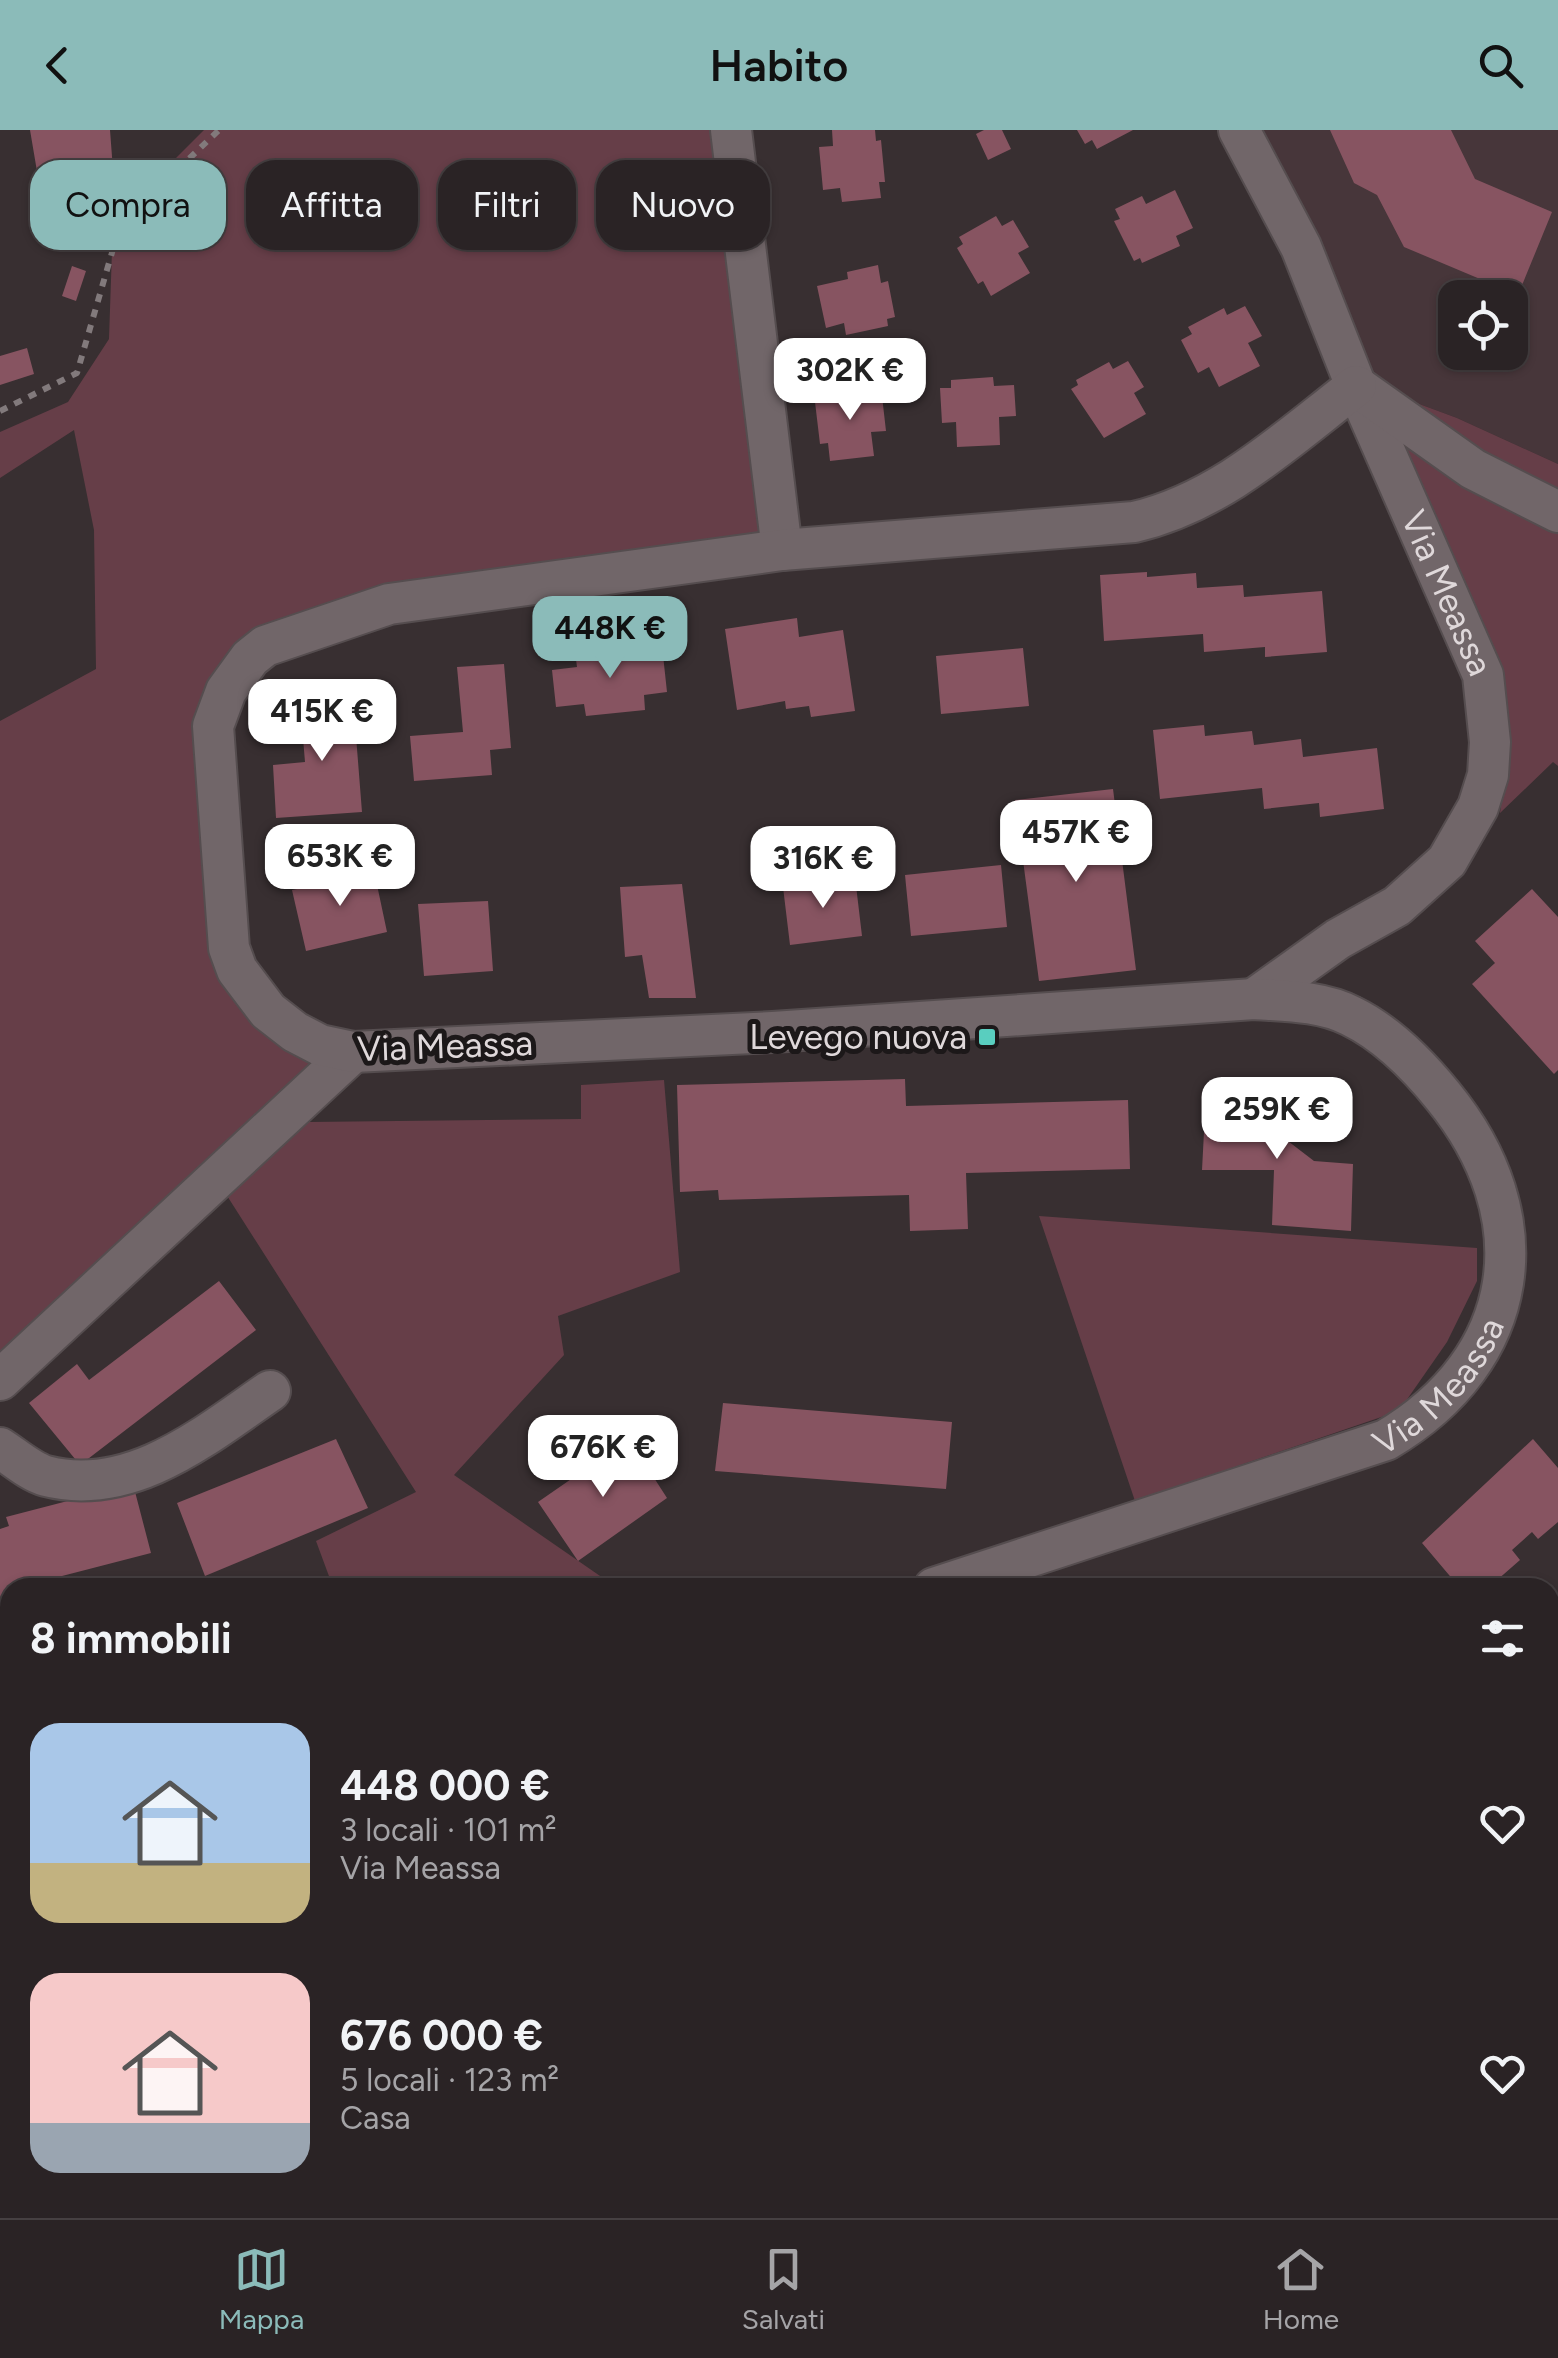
<!DOCTYPE html>
<html lang="it">
<head>
<meta charset="utf-8">
<style>
	body { margin:0; font-family:Figtree,sans-serif; background:#362f32; color:#f1f3f6; height:100vh; display:flex; flex-direction:column; font-size:38px; white-space:nowrap }
	* { box-sizing:border-box; margin:0 }
	p { font-size:32px; color:#a5a4a7 }
	.icon { flex:none; width:55px; height:55px; fill:none; stroke:currentColor; stroke-width:2; stroke-linecap:round; stroke-linejoin:round }
	.map { position:relative; flex:1; overflow:hidden }
	.sheet { position:absolute; left:0px; top:1448px; width:1560px; height:642px; display:flex; flex-direction:column; background:#2a2325; border-radius:30px 30px 0 0; box-shadow:0 2px 8px #0004,0 0 0 2px #464042 }
	.sheet>* { flex:none }
	.hud { position:absolute; left:30px; top:30px; width:1000px; height:90px; display:flex; gap:20px }
	.controls { position:absolute; left:1438px; top:150px; display:grid; gap:20px }
	.controls a { display:grid; place-items:center; width:90px; height:90px; border-radius:20px; background:#2a2325; box-shadow:0 2px 8px #0004,0 0 0 2px #464042; font-size:50px }
	.price { position:absolute; translate:-50% -85px; padding:0 22px; border-radius:20px; background:#fff; color:#222; font-size:32px; line-height:65px; filter:drop-shadow(0 2px 5px #0008) }
	.price::after { content:''; position:absolute; left:50%; top:60px; width:30px; height:22px; margin-left:-15px; background:inherit; clip-path:polygon(0 0,100% 0,50% 100%) }
	.price.selected { background:#8bbbb9; color:#111 }
	ul { padding:0; list-style:none }
	li { display:flex; align-items:center; gap:30px; height:250px; padding:0 30px }
	li span { display:grid; place-items:center; flex:none; width:280px; height:200px; border-radius:30px; color:#555 }
	li>.icon { margin-inline-start:auto }
	span .icon { width:120px; height:120px; fill:#fffc; stroke-width:1 }
	li b { font-size:42px }
	h2 { display:flex; justify-content:space-between; align-items:center; height:120px; padding:0 30px; font-size:42px }
	.tag { padding:0 35px; border-radius:30px; background:#2a2325; box-shadow:0 2px 8px #0004,0 0 0 2px #464042; font-size:35px; line-height:90px }
	.tag.selected { background:#8bbbb9; color:#111 }
	header { display:flex; justify-content:space-between; align-items:center; height:130px; padding:0 30px; background:#8bbbb9; color:#111; font-size:45px; font-weight:600 }
	.tabs { display:flex; justify-content:space-around; align-items:center; height:140px; border-top:2px solid #464042; background:#2a2325; font-size:28px; color:#a5a4a7 }
	.tabs a { display:grid; justify-items:center; gap:5px }
	.tabs .selected { color:#8bbbb9 }
	.map>svg:first-child { display:block }
	.built { fill:#47363a; fill-rule:evenodd }
	.green { fill:#663e48 }
	.building { fill:#875461 }
	.lines { fill:none; stroke-linecap:round; stroke-linejoin:round }
	.minor-casing { stroke:#554d4f; stroke-width:44 }
	.path { stroke:#827a7c; stroke-width:6; stroke-dasharray:8 8; stroke-linecap:butt }
	.minor { stroke:#716669; stroke-width:40 }
	.poi-dot { fill:#59cebf; stroke:#1c1819; stroke-width:4 }
	.labels { text-anchor:middle; dominant-baseline:central; stroke-width:10; stroke-linejoin:round; paint-order:stroke }
	.street-label { font-size:35px; fill:#dfd8da; stroke:#1c1819 }
	.poi-label { font-size:35px; fill:#dfd8da; stroke:#1c1819; text-anchor:end }
</style>
</head>
<body>
<header><svg class="icon" aria-label="back" viewBox="0 0 24 24"><path d="M15 5l-7 7 7 7"/></svg>Habito<svg class="icon" aria-label="search" viewBox="0 0 24 24"><circle cx="10" cy="10" r="6"/><path d="M15 15l6 6"/></svg></header>
<div class="map">
<svg width="1558" height="2088" viewBox="0 0 1558 2088">
	<rect width="100%" height="100%" fill="#382f31"/>
	<!-- built -->
	<path class="built" d="M1247,0H1558V334L1457,288L1360,252ZM1455,168H1510V222H1455Z"/>
	<!-- green -->
	<path class="green" d="M204,0H731L782,420L283,511L225,599L243,815L280,877L369,917L309,992L581,989V955L664,950L680,1142L558,1186L564,1225L454,1345L616,1457H333L316,1411L416,1362L224,1061L0,1251V591L96,539L94,400L74,300L0,348V302L68,272L109,209L113,91Z
		M1360,252L1457,288L1558,334V636L1553,632L1500,683L1509,620Z
		M1039,1086L1477,1118V1151L1447,1212L1399,1281L1135,1371Z
		M1558,1504V1636L1550,1639V1510Z
		M10,2052V2080H818L811,2088H0V2053Z"/>
	<!-- building -->
	<path class="building" d="M30,0H110L114,53L41,65Z
		M832,0H875L876,11L881,10L885,52H879L881,68L842,72L840,58L823,60L819,17L833,16Z
		M984,0H1002L1011,19L988,30L976,4Z
		M1077,0H1133L1097,19L1092,10L1085,14Z
		M1330,0H1451L1475,49L1552,82L1518,165L1404,117L1377,65L1354,53Z
		M1175,60L1193,98L1176,106L1180,116L1142,133L1140,128L1134,131L1114,91L1120,89L1115,79L1142,66L1146,74Z
		M996,86L1002,96L1013,90L1029,117L1018,123L1030,143L991,166L983,151L978,154L957,118L963,114L959,107Z
		M878,135L881,153L888,151L895,187L887,189L888,196L846,205L844,193L826,198L817,156L848,149L847,142Z
		M72,136L86,141L76,171L62,166Z
		M1245,176L1262,206L1248,213L1260,236L1219,257L1209,237L1198,243L1181,210L1192,204L1188,197L1224,178L1227,185Z
		M27,218L34,244L0,255V226Z
		M1128,231L1144,257L1134,263L1146,284L1104,308L1071,259L1078,255L1076,250L1109,232L1113,239Z
		M993,247L994,256L1014,255L1016,286L999,287L1000,315L957,317L956,292L942,293L940,258H951V250Z
		M867,259L868,268L882,266L886,301L871,302L874,326L830,331L828,313L820,314L815,272L827,270L826,263Z
		M1147,442V447L1196,443L1197,458L1243,455L1244,467L1322,461L1327,522L1265,527V517L1204,522L1203,504L1104,511L1100,445Z
		M797,488L799,507L843,500L855,581L811,587L809,576L786,579L785,571L737,580L725,499Z
		M638,515L639,528L663,525L667,562L644,565L645,580L586,586L584,574L556,577L552,540L577,537L575,522Z
		M1023,518L1029,576L941,584L936,526Z
		M504,534L511,618L490,620L492,645L414,651L410,606L463,602L457,537Z
		M353,568L362,682L276,688L273,635L305,632L300,572Z
		M1204,595L1205,606L1252,601L1254,615L1301,609L1303,627L1377,618L1384,679L1320,687L1319,673L1264,679L1262,658L1160,669L1153,600Z
		M1113,659L1136,840L1039,851L1015,670Z
		M1001,735L1007,797L911,806L905,745Z
		M373,736L387,802L306,821L292,760L317,755L316,748Z
		M855,747L862,806L790,815L783,757Z
		M682,754L696,868H649L642,825L625,827L620,757Z
		M1532,759L1558,787V940L1554,944L1472,854L1495,833L1475,811Z
		M488,771L493,841L424,846L418,774Z
		M905,949L906,976L1128,970L1130,1039L966,1043L968,1099L910,1101L909,1065L719,1070L718,1060L680,1062L677,955Z
		M1206,964L1285,967L1284,1008L1314,1031L1353,1034L1351,1101L1272,1095L1274,1040H1202Z
		M219,1151L256,1200L80,1335L29,1273L77,1234L89,1250Z
		M723,1273L952,1292L946,1359L715,1341Z
		M336,1309L368,1378L205,1446L177,1373Z
		M629,1309L667,1368L578,1431L538,1372Z
		M1533,1309L1558,1338V1392L1538,1409L1532,1402L1512,1420L1520,1430L1488,1458H1460L1422,1413Z
		M133,1354L151,1423L35,1453L36,1458H10V1466L0,1469V1399L9,1396L6,1387Z
		M10,1604V1665L0,1669V1608Z"/>
	<g class="lines">
		<defs>
			<g id="minor">
				<path d="M731,0L782,420"/>
				<path id="s1" d="M1239,0L1301,117L1356,256L1483,545L1490,612L1488,645L1478,677L1447,731L1397,776L1338,809L1254,869"/>
				<path d="M1356,256L1473,339L1558,382"/>
				<path d="M0,1250L353,922"/>
				<path d="M0,1318C14,1327 31,1342 46,1346C131,1368 206,1305 270,1261"/>
				<path id="s2" d="M934,1458L1386,1310C1523,1229 1542,1087 1443,966C1418,935 1388,904 1351,886C1322,871 1286,871 1254,869L773,902L353,922L320,915L295,902L268,881L237,840L229,818L213,596L226,561L250,528L265,516L389,474L782,420L1134,392C1221,372 1287,309 1356,256"/>
				<path d="M0,1748L10,1745"/>
			</g>
		</defs>
		<!-- minor casing -->
		<use href="#minor" class="minor-casing"/>
		<!-- path -->
		<path class="path" d="M0,281L77,243L120,95L219,0"/>
		<!-- minor -->
		<use href="#minor" class="minor"/>
	</g>
	<!-- markers -->
	<rect class="poi-dot" x="977" y="897" width="20" height="20" rx="5"/>
	<g class="labels">
		<!-- street labels -->
		<g class="street-label">
			<text stroke="none"><textPath href="#s1" startOffset="508">Via Meassa</textPath></text>
			<text transform="translate(445 916) rotate(-2)">Via Meassa</text>
			<text stroke="none"><textPath href="#s2" startOffset="552">Via Meassa</textPath></text>
		</g>
		<!-- poi labels -->
		<g class="poi-label">
			<text x="967" y="907">Levego nuova</text>
		</g>
	</g>
</svg>
<div class="controls">
<a><svg class="icon" aria-label="locate" viewBox="0 0 24 24"><circle cx="12" cy="12" r="6"/><path d="M12 2v4M12 18v4M2 12h4M18 12h4"/></svg></a>
</div>
<b class="price" style="left:850px;top:293px">302K €</b>
<b class="price selected" style="left:610px;top:551px">448K €</b>
<b class="price" style="left:322px;top:634px">415K €</b>
<b class="price" style="left:1076px;top:755px">457K €</b>
<b class="price" style="left:340px;top:779px">653K €</b>
<b class="price" style="left:823px;top:781px">316K €</b>
<b class="price" style="left:1277px;top:1032px">259K €</b>
<b class="price" style="left:603px;top:1370px">676K €</b>
<div class="hud">
<a class="tag selected">Compra</a>
<a class="tag">Affitta</a>
<a class="tag">Filtri</a>
<a class="tag">Nuovo</a>
</div>
<section class="sheet">
<h2>8 immobili<svg class="icon" aria-label="filters" viewBox="0 0 24 24"><path d="M4 7h16M4 17h16"/><circle cx="9" cy="7" r="2"/><circle cx="15" cy="17" r="2"/></svg></h2>
<ul>
<li><span style="background:linear-gradient(#a9c7e8 70%,#c2b280 0)"><svg class="icon" aria-label="home" viewBox="0 0 24 24"><path d="M3 11l9-7 9 7M6 9v11h12V9"/></svg></span><div><b>448 000 €</b><p>3 locali · 101 m²</p><p>Via Meassa</p></div><svg class="icon" aria-label="heart" viewBox="0 0 24 24"><path d="M12 20l-8-8c-3-5 5-10 8-4 3-6 11-1 8 4z"/></svg></li>
<li><span style="background:linear-gradient(#f6c9c9 75%,#9aa5b1 0)"><svg class="icon" aria-label="home" viewBox="0 0 24 24"><path d="M3 11l9-7 9 7M6 9v11h12V9"/></svg></span><div><b>676 000 €</b><p>5 locali · 123 m²</p><p>Casa</p></div><svg class="icon" aria-label="heart" viewBox="0 0 24 24"><path d="M12 20l-8-8c-3-5 5-10 8-4 3-6 11-1 8 4z"/></svg></li>
</ul>
</section>
</div>
<nav class="tabs">
<a class="selected"><svg class="icon" aria-label="map" viewBox="0 0 24 24"><path d="M3 6l6-2 6 2 6-2v14l-6 2-6-2-6 2zM9 4v14M15 6v14"/></svg>Mappa</a>
<a><svg class="icon" aria-label="saved" viewBox="0 0 24 24"><path d="M7 4h10v16l-5-4-5 4z"/></svg>Salvati</a>
<a><svg class="icon" aria-label="home" viewBox="0 0 24 24"><path d="M3 11l9-7 9 7M6 9v11h12V9"/></svg>Home</a>
</nav>
</body>
</html>
